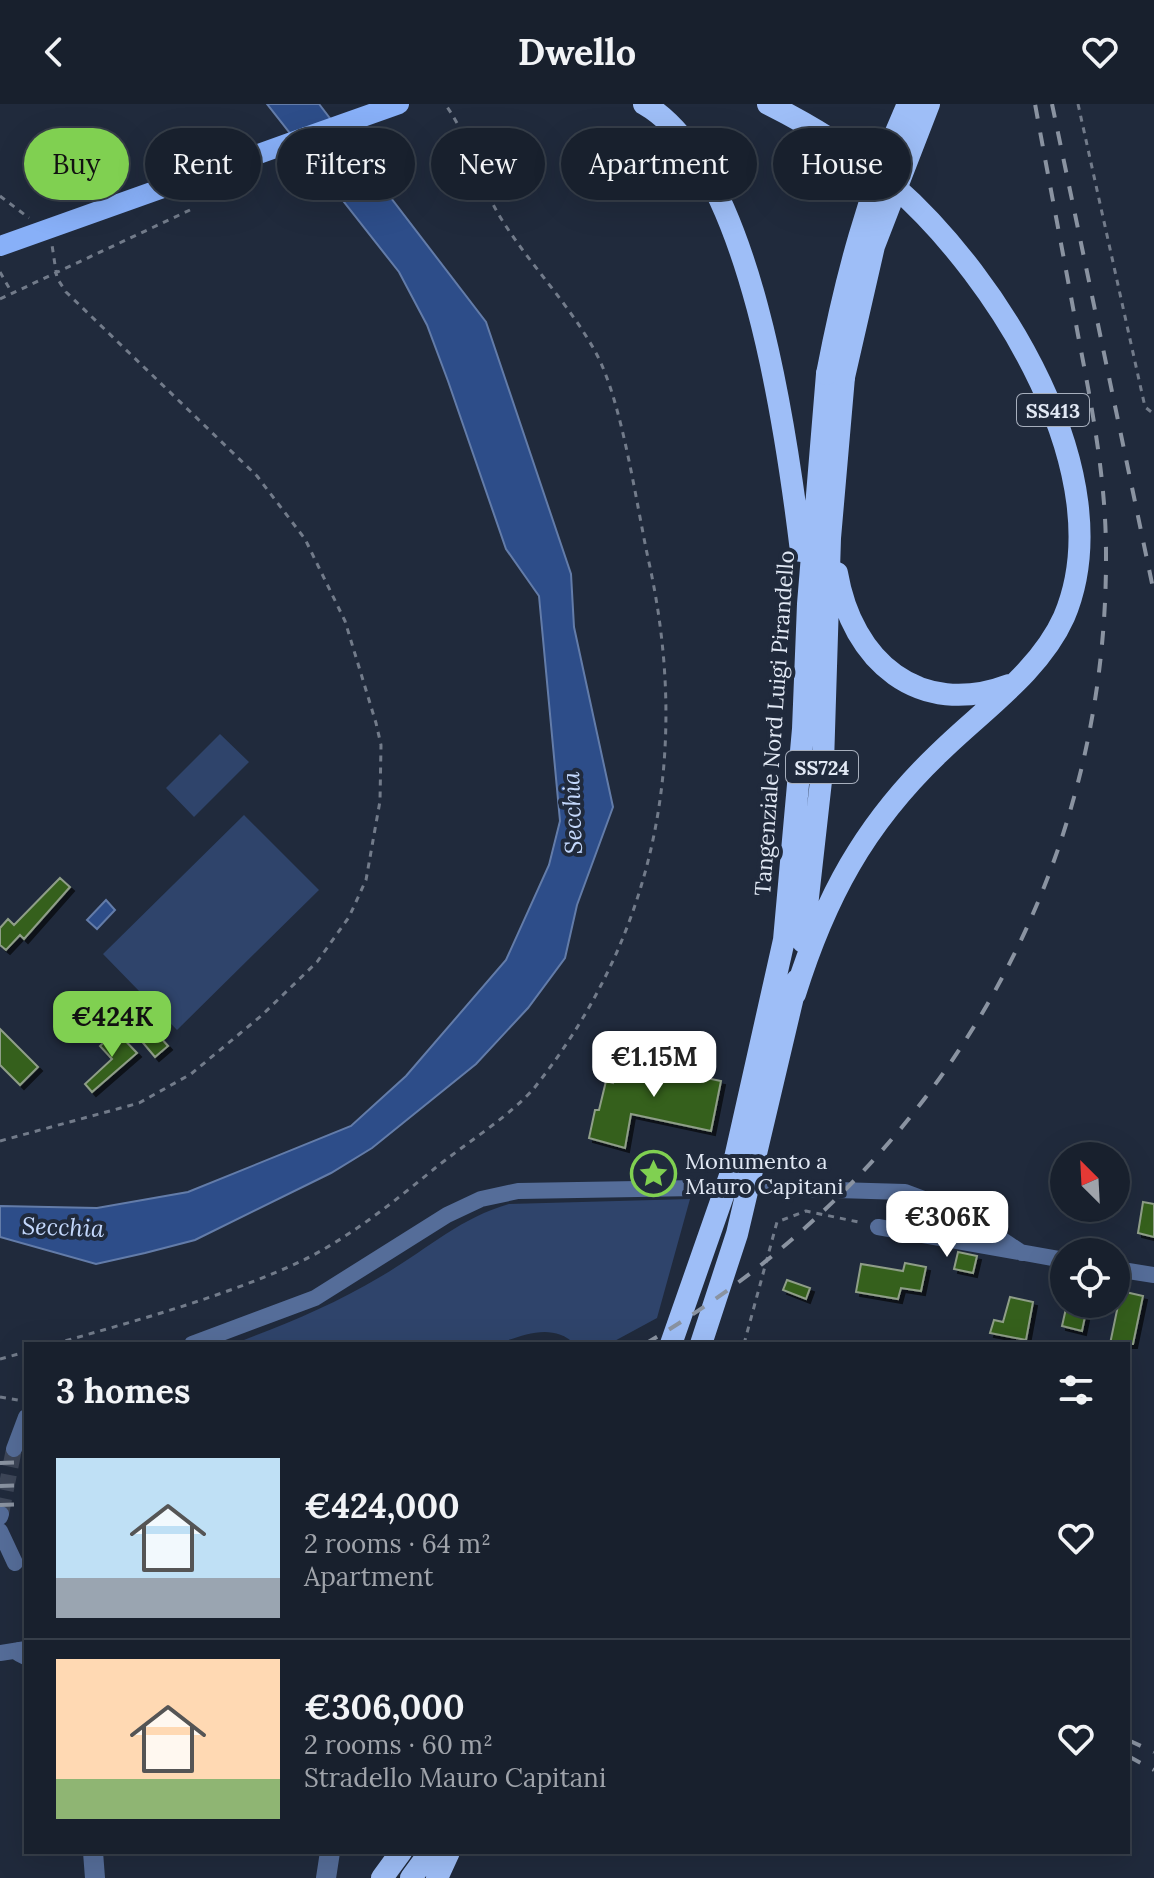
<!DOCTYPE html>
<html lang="en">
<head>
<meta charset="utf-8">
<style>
	body { margin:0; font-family:Lora,serif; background:#252d39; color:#f1f3f6; height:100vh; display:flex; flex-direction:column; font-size:30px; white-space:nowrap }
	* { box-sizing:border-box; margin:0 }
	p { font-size:26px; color:#9fa3aa }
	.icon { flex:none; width:44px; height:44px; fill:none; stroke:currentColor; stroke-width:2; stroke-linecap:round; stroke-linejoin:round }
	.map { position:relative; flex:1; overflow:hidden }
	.panel { position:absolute; left:24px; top:1238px; width:1106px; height:512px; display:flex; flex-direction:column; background:#18202d; border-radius:0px; box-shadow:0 8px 32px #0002,0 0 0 2px #363e49 }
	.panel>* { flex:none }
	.guide { position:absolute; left:24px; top:24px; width:1106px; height:72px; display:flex; gap:16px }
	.needle { width:52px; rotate:336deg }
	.tools { position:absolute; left:1050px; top:1038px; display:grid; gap:16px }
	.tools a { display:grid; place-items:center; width:80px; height:80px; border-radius:50%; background:#18202d; box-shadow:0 8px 32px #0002,0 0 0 2px #363e49; font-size:40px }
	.price { position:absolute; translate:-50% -68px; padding:0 18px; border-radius:16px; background:#fff; color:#222; font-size:26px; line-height:52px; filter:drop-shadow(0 2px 4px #0008) }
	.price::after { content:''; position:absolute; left:50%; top:48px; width:24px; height:18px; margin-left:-12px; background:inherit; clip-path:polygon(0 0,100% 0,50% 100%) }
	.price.on { background:#80d051; color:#111 }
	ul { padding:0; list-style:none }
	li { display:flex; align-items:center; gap:24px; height:200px; padding:0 32px }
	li+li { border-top:2px solid #363e49 }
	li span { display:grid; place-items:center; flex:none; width:224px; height:160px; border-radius:0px; color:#555 }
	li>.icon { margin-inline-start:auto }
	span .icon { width:96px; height:96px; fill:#fffc; stroke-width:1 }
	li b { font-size:34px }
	h2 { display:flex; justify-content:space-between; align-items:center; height:96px; padding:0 32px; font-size:34px }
	.chip { padding:0 28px; border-radius:36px; background:#18202d; box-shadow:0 8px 32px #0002,0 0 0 2px #363e49; font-size:28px; line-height:72px }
	.chip.on { background:#80d051; color:#111 }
	header { display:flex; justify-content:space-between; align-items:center; height:104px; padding:0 32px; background:#18202d; font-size:36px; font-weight:700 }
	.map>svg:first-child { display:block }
	.green { fill:#2f446b }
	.water { fill:#2d4d89; stroke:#637ca9; stroke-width:2 }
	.building { fill:#36601e; stroke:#8f9e88; stroke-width:2; filter:url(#shadow) }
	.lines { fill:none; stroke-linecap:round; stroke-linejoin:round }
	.minor-tunnel { stroke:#3d4658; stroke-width:16; stroke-dasharray:16 8; stroke-linecap:butt }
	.path { stroke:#727b8a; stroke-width:3; stroke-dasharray:6 6; stroke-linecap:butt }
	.minor { stroke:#556d99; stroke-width:16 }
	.tertiary { stroke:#556d99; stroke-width:20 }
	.primary { stroke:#88b0f8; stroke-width:20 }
	.trunk { stroke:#9ebef7; stroke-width:22 }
	.rail { stroke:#8a93a1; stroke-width:4; stroke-dasharray:14 14; stroke-linecap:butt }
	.primary-bridge { stroke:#88b0f8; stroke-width:20 }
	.trunk-bridge { stroke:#9ebef7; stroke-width:22 }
	.labels { text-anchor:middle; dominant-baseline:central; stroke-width:8; stroke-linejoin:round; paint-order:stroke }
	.shield { fill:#202a3c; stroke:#a7afbd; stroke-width:2 }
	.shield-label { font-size:20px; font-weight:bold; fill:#e1e8f4 }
	.street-label { font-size:22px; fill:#e1e8f4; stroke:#202a3c }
	.poi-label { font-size:22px; fill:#e1e8f4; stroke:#202a3c; text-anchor:start }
	.water-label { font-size:24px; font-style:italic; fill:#c4d8fc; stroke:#202a3c }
</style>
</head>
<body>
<header><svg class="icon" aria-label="back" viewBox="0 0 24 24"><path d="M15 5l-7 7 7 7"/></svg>Dwello<svg class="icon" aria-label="heart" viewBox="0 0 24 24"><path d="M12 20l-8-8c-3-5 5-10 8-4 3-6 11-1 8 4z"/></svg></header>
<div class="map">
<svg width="1154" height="1774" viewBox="0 0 1154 1774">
	<defs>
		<filter id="shadow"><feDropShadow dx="4" dy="4" stdDeviation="0" flood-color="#0009"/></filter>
	</defs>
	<rect width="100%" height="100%" fill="#202a3c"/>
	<!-- green -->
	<path class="green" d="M220,630L249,658L194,713L166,684Z
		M244,711L319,786L177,926L103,850Z
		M690,1095L657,1214L609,1240H575C552,1218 523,1231 497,1240H233C284,1221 333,1201 380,1173C424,1148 459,1114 509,1100Z"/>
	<!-- water -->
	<path class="water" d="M267,0H319L486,218L571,470L574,523L613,703L577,801L565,854L528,904L476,960L372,1044L331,1069L195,1136L145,1149L96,1160L0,1133V1102L97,1104L188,1088L351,1022L406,972L506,856L549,761L560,717L539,492L506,445L448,277L427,221L399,168Z
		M106,796L115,806L97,825L87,816Z"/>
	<!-- building -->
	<path class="building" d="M60,774L70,783L24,835L20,831L6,846L0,841V824L8,815L14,821Z
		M151,923L168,942L155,953L139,934Z
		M0,925L38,963L20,981L0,961Z
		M116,927L137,949L92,988L85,980L112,955L100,942Z
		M645,951L689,962L687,970L721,977L711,1027L631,1010L625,1044L589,1034L595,1006H599L606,977L613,979L617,960L642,966Z
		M1143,1098L1154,1100V1133L1138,1129Z
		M958,1148L977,1152L973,1169L954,1165Z
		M905,1159L926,1163L921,1187L901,1184L898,1195L856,1188L861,1160L903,1167Z
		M787,1176L810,1184L806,1195L783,1186Z
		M1121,1187L1143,1192L1133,1240H1110Z
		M1010,1193L1033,1198L1026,1236L990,1229L994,1216L1003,1218Z
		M1067,1200L1087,1203L1082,1227L1062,1222Z"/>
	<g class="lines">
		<!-- minor-tunnel -->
		<path class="minor-tunnel" d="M1,1410L14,1345"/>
		<!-- path -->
		<path class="path" d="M1078,0L1145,303L1154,310
			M0,92L29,114
			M0,168L12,189
			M0,195L190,106
			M0,1037L139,999L191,970L261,912L317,858L349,813L366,776L380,697L381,641L376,619L345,517L305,435L257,372L66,188L57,174L52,141
			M54,1240C135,1217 216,1195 293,1161C344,1138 391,1100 434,1065C462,1042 513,1010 535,983C658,828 691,645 648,454C636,398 622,297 596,249C570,201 531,162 502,116C479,80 473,39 445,0
			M744,1240L777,1118L806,1107L863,1119
			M0,1255L26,1248
			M0,1293L24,1297"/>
		<!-- minor -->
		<path class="minor" d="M768,1084L905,1088L964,1110L1022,1149
			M878,1123L1064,1156
			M927,1131L931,1098
			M1116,1165L1154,1171
			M192,1240L315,1194L447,1111L481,1095L518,1087L698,1084
			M14,1345L26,1313
			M0,1413L1,1410
			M0,1427L15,1459
			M0,1549L26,1545"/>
		<!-- tertiary -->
		<path class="tertiary" d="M20,1548L26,1551
			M93,1748L95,1774
			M326,1774L330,1748"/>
		<!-- primary -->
		<path class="primary" d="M306,33L399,0"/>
		<!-- trunk -->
		<path class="trunk" d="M644,0C751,61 787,332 801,447
			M768,0C812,22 857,50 894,82C998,173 1124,372 1064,513C1039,569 980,608 938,650C864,721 825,794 795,890
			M837,469C852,557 919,615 1009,581
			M803,838L823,659L830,434L844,273
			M671,1240L733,1063L784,836L803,625L808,500L827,270
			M701,1240L737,1130L797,876
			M382,1774L401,1748
			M411,1774L430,1748
			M437,1774L449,1748"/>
		<!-- rail -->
		<path class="rail" d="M1052,0L1154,489
			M645,1240C930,1074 1108,783 1106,449C1106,376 1092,303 1078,231C1064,154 1049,77 1035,0
			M0,1359L26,1358
			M0,1382L26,1381
			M0,1401L26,1400
			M1128,1636L1154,1648
			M1128,1652L1154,1666"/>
		<!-- primary-bridge -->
		<path class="primary-bridge" d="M0,142L306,33"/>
		<!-- trunk-bridge -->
		<path class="trunk-bridge" d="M827,270C845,176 868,88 908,0
			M844,273L874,142L929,0"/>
	</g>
	<!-- icons -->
	<defs>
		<symbol id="sight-ring" viewBox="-11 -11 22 22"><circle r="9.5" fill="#202a3c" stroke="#80d051" stroke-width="1.5"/><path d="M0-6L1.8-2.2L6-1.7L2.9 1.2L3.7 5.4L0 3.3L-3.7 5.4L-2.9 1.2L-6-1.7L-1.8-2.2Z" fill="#80d051"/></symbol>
	</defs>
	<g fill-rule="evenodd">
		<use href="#sight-ring" x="628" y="1044" width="51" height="51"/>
	</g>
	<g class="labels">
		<!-- shield labels -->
		<g class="shield">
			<rect x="1017" y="290" width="72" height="32" rx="6"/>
			<rect x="786" y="647" width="72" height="32" rx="6"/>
		</g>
		<g class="shield-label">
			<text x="1053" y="306">SS413</text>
			<text x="822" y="663">SS724</text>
		</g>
		<!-- street labels -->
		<g class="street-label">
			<text transform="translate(774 619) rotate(-86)">Tangenziale Nord Luigi Pirandello</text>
		</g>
		<!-- poi labels -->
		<g class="poi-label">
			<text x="685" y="1057">Monumento a<tspan x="685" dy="25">Mauro Capitani</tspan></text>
		</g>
		<!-- water labels -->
		<g class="water-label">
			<text transform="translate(572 709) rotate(-92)">Secchia</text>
			<text transform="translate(63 1123) rotate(2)">Secchia</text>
		</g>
	</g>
</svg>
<div class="tools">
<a><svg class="needle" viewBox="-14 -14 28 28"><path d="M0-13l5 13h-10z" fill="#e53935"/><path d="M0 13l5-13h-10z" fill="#9fa3aa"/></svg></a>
<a><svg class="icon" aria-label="locate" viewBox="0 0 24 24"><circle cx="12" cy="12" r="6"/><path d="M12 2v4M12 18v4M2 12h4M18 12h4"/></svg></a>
</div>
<b class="price on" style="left:112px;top:955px">€424K</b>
<b class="price" style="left:654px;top:995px">€1.15M</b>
<b class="price" style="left:947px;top:1155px">€306K</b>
<div class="guide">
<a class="chip on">Buy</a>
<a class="chip">Rent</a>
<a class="chip">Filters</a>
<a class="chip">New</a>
<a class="chip">Apartment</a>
<a class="chip">House</a>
</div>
<section class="panel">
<h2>3 homes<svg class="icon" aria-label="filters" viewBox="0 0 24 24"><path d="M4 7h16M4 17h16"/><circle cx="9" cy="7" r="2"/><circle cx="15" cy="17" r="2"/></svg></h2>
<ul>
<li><span style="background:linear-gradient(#bfe0f5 75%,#9aa5b1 0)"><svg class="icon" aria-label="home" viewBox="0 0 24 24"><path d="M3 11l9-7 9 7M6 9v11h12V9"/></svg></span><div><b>€424,000</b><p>2 rooms · 64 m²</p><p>Apartment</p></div><svg class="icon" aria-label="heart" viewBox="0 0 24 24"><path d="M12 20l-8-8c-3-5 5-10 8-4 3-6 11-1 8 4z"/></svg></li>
<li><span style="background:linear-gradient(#ffd9b3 75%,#8fb573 0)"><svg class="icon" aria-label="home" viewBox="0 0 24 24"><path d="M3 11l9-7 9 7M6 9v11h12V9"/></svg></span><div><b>€306,000</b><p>2 rooms · 60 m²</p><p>Stradello Mauro Capitani</p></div><svg class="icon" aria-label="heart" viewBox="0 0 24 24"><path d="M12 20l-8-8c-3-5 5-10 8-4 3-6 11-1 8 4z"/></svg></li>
</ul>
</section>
</div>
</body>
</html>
